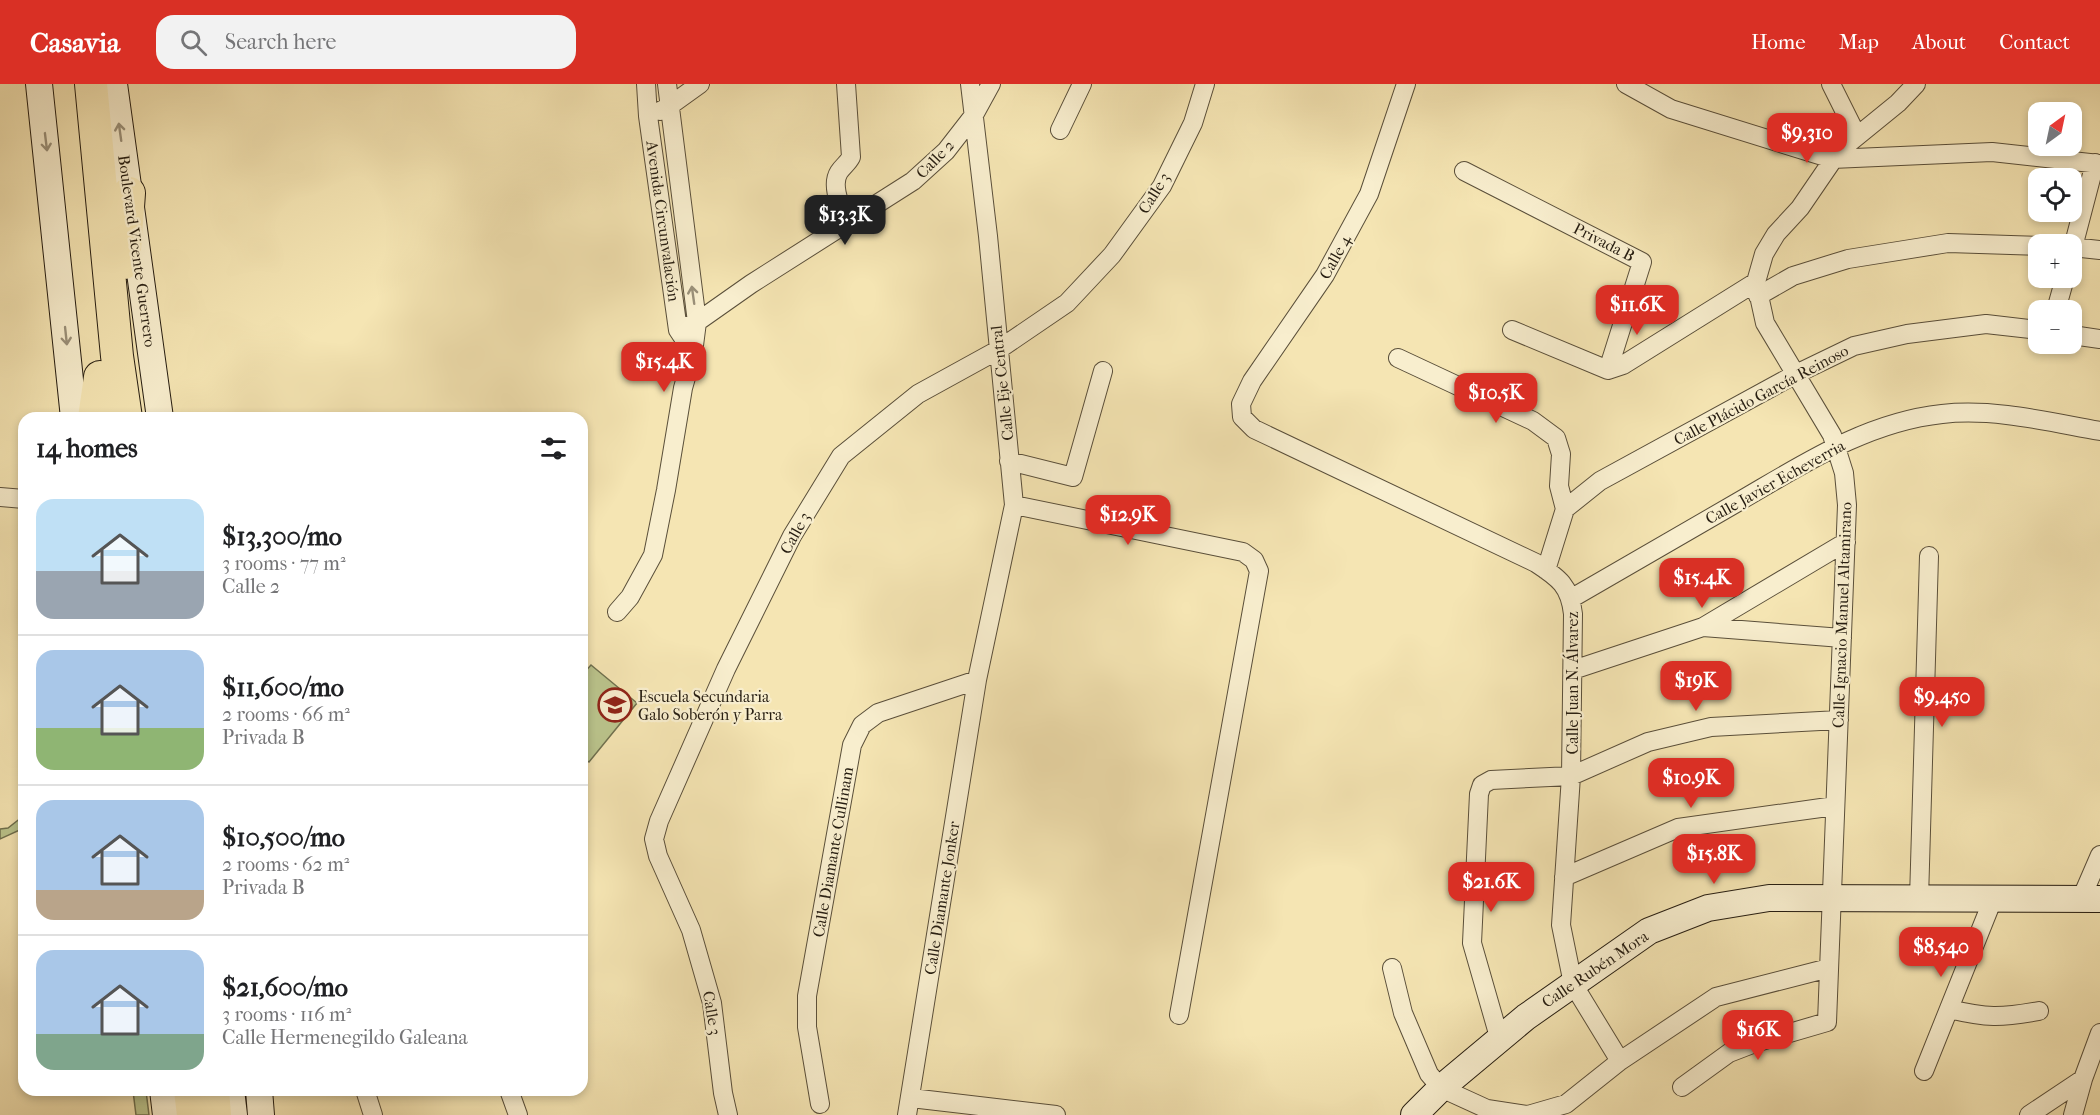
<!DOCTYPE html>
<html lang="en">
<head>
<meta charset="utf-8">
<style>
	body { margin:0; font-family:"IM FELL French Canon",serif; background:#f2f2f2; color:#202124; height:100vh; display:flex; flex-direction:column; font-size:22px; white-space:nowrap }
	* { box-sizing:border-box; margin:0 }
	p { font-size:20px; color:#757577 }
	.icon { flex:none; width:33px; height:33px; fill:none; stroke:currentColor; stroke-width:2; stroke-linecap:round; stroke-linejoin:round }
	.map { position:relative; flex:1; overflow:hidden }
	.sheet { position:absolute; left:18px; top:328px; width:570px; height:684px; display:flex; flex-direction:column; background:#fff; border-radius:18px; box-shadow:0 3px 9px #0003 }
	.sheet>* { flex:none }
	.needle { width:39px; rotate:33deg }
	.controls { position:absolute; left:2028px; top:18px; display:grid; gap:12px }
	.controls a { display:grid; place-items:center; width:54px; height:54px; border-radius:12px; background:#fff; box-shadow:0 3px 9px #0003; font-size:30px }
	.price { position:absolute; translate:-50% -51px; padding:0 14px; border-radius:12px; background:#d93025; color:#fff; font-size:20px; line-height:39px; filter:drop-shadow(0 2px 3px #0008) }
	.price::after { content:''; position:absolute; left:50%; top:36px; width:18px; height:14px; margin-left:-9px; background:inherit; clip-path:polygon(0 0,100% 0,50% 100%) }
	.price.on { background:#222; color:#fff }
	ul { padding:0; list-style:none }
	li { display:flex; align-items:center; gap:18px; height:150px; padding:0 18px }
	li+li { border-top:2px solid #e0e0e0 }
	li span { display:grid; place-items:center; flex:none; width:168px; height:120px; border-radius:18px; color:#555 }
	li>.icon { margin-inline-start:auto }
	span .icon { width:72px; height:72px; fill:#fffc; stroke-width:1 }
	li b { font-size:26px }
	h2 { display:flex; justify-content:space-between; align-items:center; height:72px; padding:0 18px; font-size:26px }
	header { display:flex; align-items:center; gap:36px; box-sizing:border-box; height:84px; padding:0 30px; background:#d93025; color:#fff }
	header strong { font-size:28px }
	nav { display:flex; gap:33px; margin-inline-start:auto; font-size:21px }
	.search { width:420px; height:54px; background:#f2f2f2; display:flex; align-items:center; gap:15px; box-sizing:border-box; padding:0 21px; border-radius:18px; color:#757577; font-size:22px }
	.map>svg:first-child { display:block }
	.green { fill:#bbc58d; stroke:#70714f; stroke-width:1.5 }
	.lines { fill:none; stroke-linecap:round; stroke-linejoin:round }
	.street-casing { stroke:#5a4f3a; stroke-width:20 }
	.secondary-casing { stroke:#261d11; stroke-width:28 }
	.highway-casing { stroke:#261d11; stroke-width:34 }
	.street { stroke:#f8eece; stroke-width:18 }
	.secondary { stroke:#f8eece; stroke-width:26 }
	.highway { stroke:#f5e5b3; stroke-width:32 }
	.oneway { stroke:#9a9079 }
	.labels { text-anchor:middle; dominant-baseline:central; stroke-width:4.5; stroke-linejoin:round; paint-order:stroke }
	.street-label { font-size:16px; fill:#261d11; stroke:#f8eece }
	.poi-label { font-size:16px; fill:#261d11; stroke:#f8eece; text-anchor:start }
</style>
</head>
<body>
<header>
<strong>Casavia</strong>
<div class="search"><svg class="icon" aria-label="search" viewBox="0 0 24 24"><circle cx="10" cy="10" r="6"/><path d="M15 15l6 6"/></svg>Search here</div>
<nav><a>Home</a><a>Map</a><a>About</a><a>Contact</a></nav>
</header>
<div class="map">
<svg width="2100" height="1031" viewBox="0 0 2100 1031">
	<rect width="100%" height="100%" fill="#f5e5b3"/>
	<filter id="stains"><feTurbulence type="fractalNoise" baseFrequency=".00333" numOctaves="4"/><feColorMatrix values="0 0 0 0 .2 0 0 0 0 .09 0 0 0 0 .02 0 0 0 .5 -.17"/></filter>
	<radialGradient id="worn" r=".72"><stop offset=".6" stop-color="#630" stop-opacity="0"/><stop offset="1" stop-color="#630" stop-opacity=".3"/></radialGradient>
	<!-- green -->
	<path class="green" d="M591,581L637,619L589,678L582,673V591Z
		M22,733L24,744L0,755V745L8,744Z
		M133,1007H146L149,1031H136Z"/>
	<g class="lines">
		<defs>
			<path id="street" d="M646,0L648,32L678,246L684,255
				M846,0L851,73C848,79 843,82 839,88C830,102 842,125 847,139
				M1406,0L1369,110L1325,191L1252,297L1241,320L1242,333L1254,345L1536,479C1559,494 1570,502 1573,530L1571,692L1561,841L1573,900L1620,977
				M1626,0L1671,25L1832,75L1992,68L2100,80
				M1831,0L1857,52
				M660,27L668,23L700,0
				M1060,46L1082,0
				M1464,87L1642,178L1608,286
				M2072,163L2100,166
				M2072,167L2095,79
				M1758,212L1793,192L1848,175L1948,159L2038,162
				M2056,226L2065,194
				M678,246L697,238L751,200L913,97L946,67L974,31L991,0
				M1512,246L1608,286L1623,281L1756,198
				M2072,251L2100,255
				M1398,274L1533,337L1556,354L1561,370L1559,402L1565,425
				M1009,377L1073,393L1103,287
				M0,413L24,415
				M1014,421L1243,468L1254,476L1259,487L1179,931
				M1546,486L1565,425L1600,397L1796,290L1854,262L1907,250L1986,240L2038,246
				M1572,514C1627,482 1682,450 1738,418C1802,381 1866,338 1942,330C1994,324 2049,338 2100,347
				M617,528L630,513L653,471L666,406L683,304L693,269L697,238L667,0
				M1703,543L1846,458
				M1573,586L1703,543L1842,554
				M1564,793L1678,744L1835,722
				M1919,815L1929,472
				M2081,815L2100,771
				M1392,884L1403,929L1429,990L1441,1004L1487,1025L1527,1031
				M1949,925C1987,934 2000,934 2039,927
				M1499,953L1472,859L1479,710L1482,701L1491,696L1571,692L1648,658L1711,643L1839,636
				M1924,987L1993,815
				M1682,1003L1729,969L1755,959L1827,938L1847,421L1844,389L1832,351L1765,239L1756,198L1764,170L1776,150L1800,124L1839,67L1898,19L1916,0
				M365,1006L373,1031
				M509,1006L518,1031
				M911,1014L1056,1031
				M820,1020L807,943V912L852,661L862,641L878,629L977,596
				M728,1031L723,1009L712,919L691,846L658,772L654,755L659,737L726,585L792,452L841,372L918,310L998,266L1067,219L1112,171L1162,102L1193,39L1205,0
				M907,1031L977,596L1014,421L988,152L970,0
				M1528,1031L1566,1020L1620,977L1716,913L1829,884
				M2029,1031L2083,995L2100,949
				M2073,1031L2083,995"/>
			<path id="secondary" d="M39,0L74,334
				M114,0L160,334
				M163,1006L166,1031
				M231,1006L234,1031
				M259,1006L261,1031
				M1414,1031L1441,1004L1526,933L1649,847L1708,824L1769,814L2100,815"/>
			<path id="highway" d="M91,0L117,272L126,334
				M124,179L129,109
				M94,334L100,293
				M190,1006L193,1031
				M213,1006L215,1031"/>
		</defs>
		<!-- street casing -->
		<use href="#street" class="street-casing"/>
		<!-- secondary casing -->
		<use href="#secondary" class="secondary-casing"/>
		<!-- highway casing -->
		<use href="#highway" class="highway-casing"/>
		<!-- street -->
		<use href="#street" class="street"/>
		<!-- secondary -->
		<use href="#secondary" class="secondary"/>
		<!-- highway -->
		<use href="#highway" class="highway"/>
	</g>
	<!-- one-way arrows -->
	<defs><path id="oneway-shaft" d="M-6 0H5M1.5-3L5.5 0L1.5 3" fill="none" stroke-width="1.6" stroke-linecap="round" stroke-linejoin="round" transform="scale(1.5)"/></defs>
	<g class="oneway">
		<use href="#oneway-shaft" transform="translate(120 48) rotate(-98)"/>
		<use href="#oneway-shaft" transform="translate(46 58) rotate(83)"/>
		<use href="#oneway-shaft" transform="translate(693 211) rotate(-98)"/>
		<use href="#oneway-shaft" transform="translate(66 252) rotate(84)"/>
	</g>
	<!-- icons -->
	<defs>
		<symbol id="school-ring" viewBox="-11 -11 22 22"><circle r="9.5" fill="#f8eece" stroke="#8f2418" stroke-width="1.5"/><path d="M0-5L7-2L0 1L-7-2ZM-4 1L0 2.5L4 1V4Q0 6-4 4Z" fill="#8f2418"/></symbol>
	</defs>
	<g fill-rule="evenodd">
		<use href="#school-ring" x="596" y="602" width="38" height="38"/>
	</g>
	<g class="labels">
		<!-- street labels -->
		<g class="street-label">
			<text transform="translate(935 75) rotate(-46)">Calle 2</text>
			<text transform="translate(1154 109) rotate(-58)">Calle 3</text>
			<text transform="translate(663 137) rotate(82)">Avenida Circunvalación</text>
			<text transform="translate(1604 158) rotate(27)">Privada B</text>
			<text transform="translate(137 167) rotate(82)">Boulevard Vicente Guerrero</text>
			<text transform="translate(1335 173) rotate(-61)">Calle 4</text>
			<text transform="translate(1002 299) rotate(-96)">Calle Eje Central</text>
			<text transform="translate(1761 311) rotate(-28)">Calle Plácido García Reinoso</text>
			<text transform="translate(1775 398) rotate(-29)">Calle Javier Echeverria</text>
			<text transform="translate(795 449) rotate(-61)">Calle 3</text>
			<text transform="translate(1842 531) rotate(-88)">Calle Ignacio Manuel Altamirano</text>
			<text transform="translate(1572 599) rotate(-90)">Calle Juan N. Álvarez</text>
			<text transform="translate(833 768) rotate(-80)">Calle Diamante Cullinam</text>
			<text transform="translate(942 814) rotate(-81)">Calle Diamante Jonker</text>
			<text transform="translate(1595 885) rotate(-34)">Calle Rubén Mora</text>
			<text transform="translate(712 929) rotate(80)">Calle 3</text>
		</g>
		<!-- poi labels -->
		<g class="poi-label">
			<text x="638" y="612">Escuela Secundaria<tspan x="638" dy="18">Galo Soberón y Parra</tspan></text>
		</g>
	</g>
	<rect width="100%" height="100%" filter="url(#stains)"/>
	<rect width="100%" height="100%" fill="url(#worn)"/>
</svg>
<div class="controls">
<a><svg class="needle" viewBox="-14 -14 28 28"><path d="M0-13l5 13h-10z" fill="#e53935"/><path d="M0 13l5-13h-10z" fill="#757577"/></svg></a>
<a><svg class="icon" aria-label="locate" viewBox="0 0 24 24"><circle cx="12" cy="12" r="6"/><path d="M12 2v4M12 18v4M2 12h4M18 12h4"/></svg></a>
<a>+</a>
<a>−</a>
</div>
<b class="price" style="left:1807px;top:80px">$9,310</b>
<b class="price on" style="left:845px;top:162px">$13.3K</b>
<b class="price" style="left:1637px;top:252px">$11.6K</b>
<b class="price" style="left:664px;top:309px">$15.4K</b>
<b class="price" style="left:1496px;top:340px">$10.5K</b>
<b class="price" style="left:1128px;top:462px">$12.9K</b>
<b class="price" style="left:1702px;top:525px">$15.4K</b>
<b class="price" style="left:1696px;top:628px">$19K</b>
<b class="price" style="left:1942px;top:644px">$9,450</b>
<b class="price" style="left:1691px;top:725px">$10.9K</b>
<b class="price" style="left:1714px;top:801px">$15.8K</b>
<b class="price" style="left:1491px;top:829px">$21.6K</b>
<b class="price" style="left:1941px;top:894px">$8,540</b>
<b class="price" style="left:1758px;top:977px">$16K</b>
<section class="sheet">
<h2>14 homes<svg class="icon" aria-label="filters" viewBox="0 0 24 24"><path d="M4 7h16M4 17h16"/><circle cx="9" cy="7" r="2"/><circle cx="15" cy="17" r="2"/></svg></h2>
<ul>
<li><span style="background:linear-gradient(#bfe0f5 60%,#9aa5b1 0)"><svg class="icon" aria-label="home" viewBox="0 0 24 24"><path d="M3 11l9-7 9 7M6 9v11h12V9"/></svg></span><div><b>$13,300/mo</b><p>3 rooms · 77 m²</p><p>Calle 2</p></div></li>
<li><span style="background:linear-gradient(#a9c7e8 65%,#8fb573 0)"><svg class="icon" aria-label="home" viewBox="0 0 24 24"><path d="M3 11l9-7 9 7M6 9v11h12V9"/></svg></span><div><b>$11,600/mo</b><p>2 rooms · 66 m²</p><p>Privada B</p></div></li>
<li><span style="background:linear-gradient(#a9c7e8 75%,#b9a48a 0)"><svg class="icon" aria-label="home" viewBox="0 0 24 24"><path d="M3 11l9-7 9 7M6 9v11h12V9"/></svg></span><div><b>$10,500/mo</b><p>2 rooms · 62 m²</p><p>Privada B</p></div></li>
<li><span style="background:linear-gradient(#a9c7e8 70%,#7fa58c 0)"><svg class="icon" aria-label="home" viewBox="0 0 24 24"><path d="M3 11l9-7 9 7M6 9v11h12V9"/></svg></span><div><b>$21,600/mo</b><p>3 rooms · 116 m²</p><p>Calle Hermenegildo Galeana</p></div></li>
</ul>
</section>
</div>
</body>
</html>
